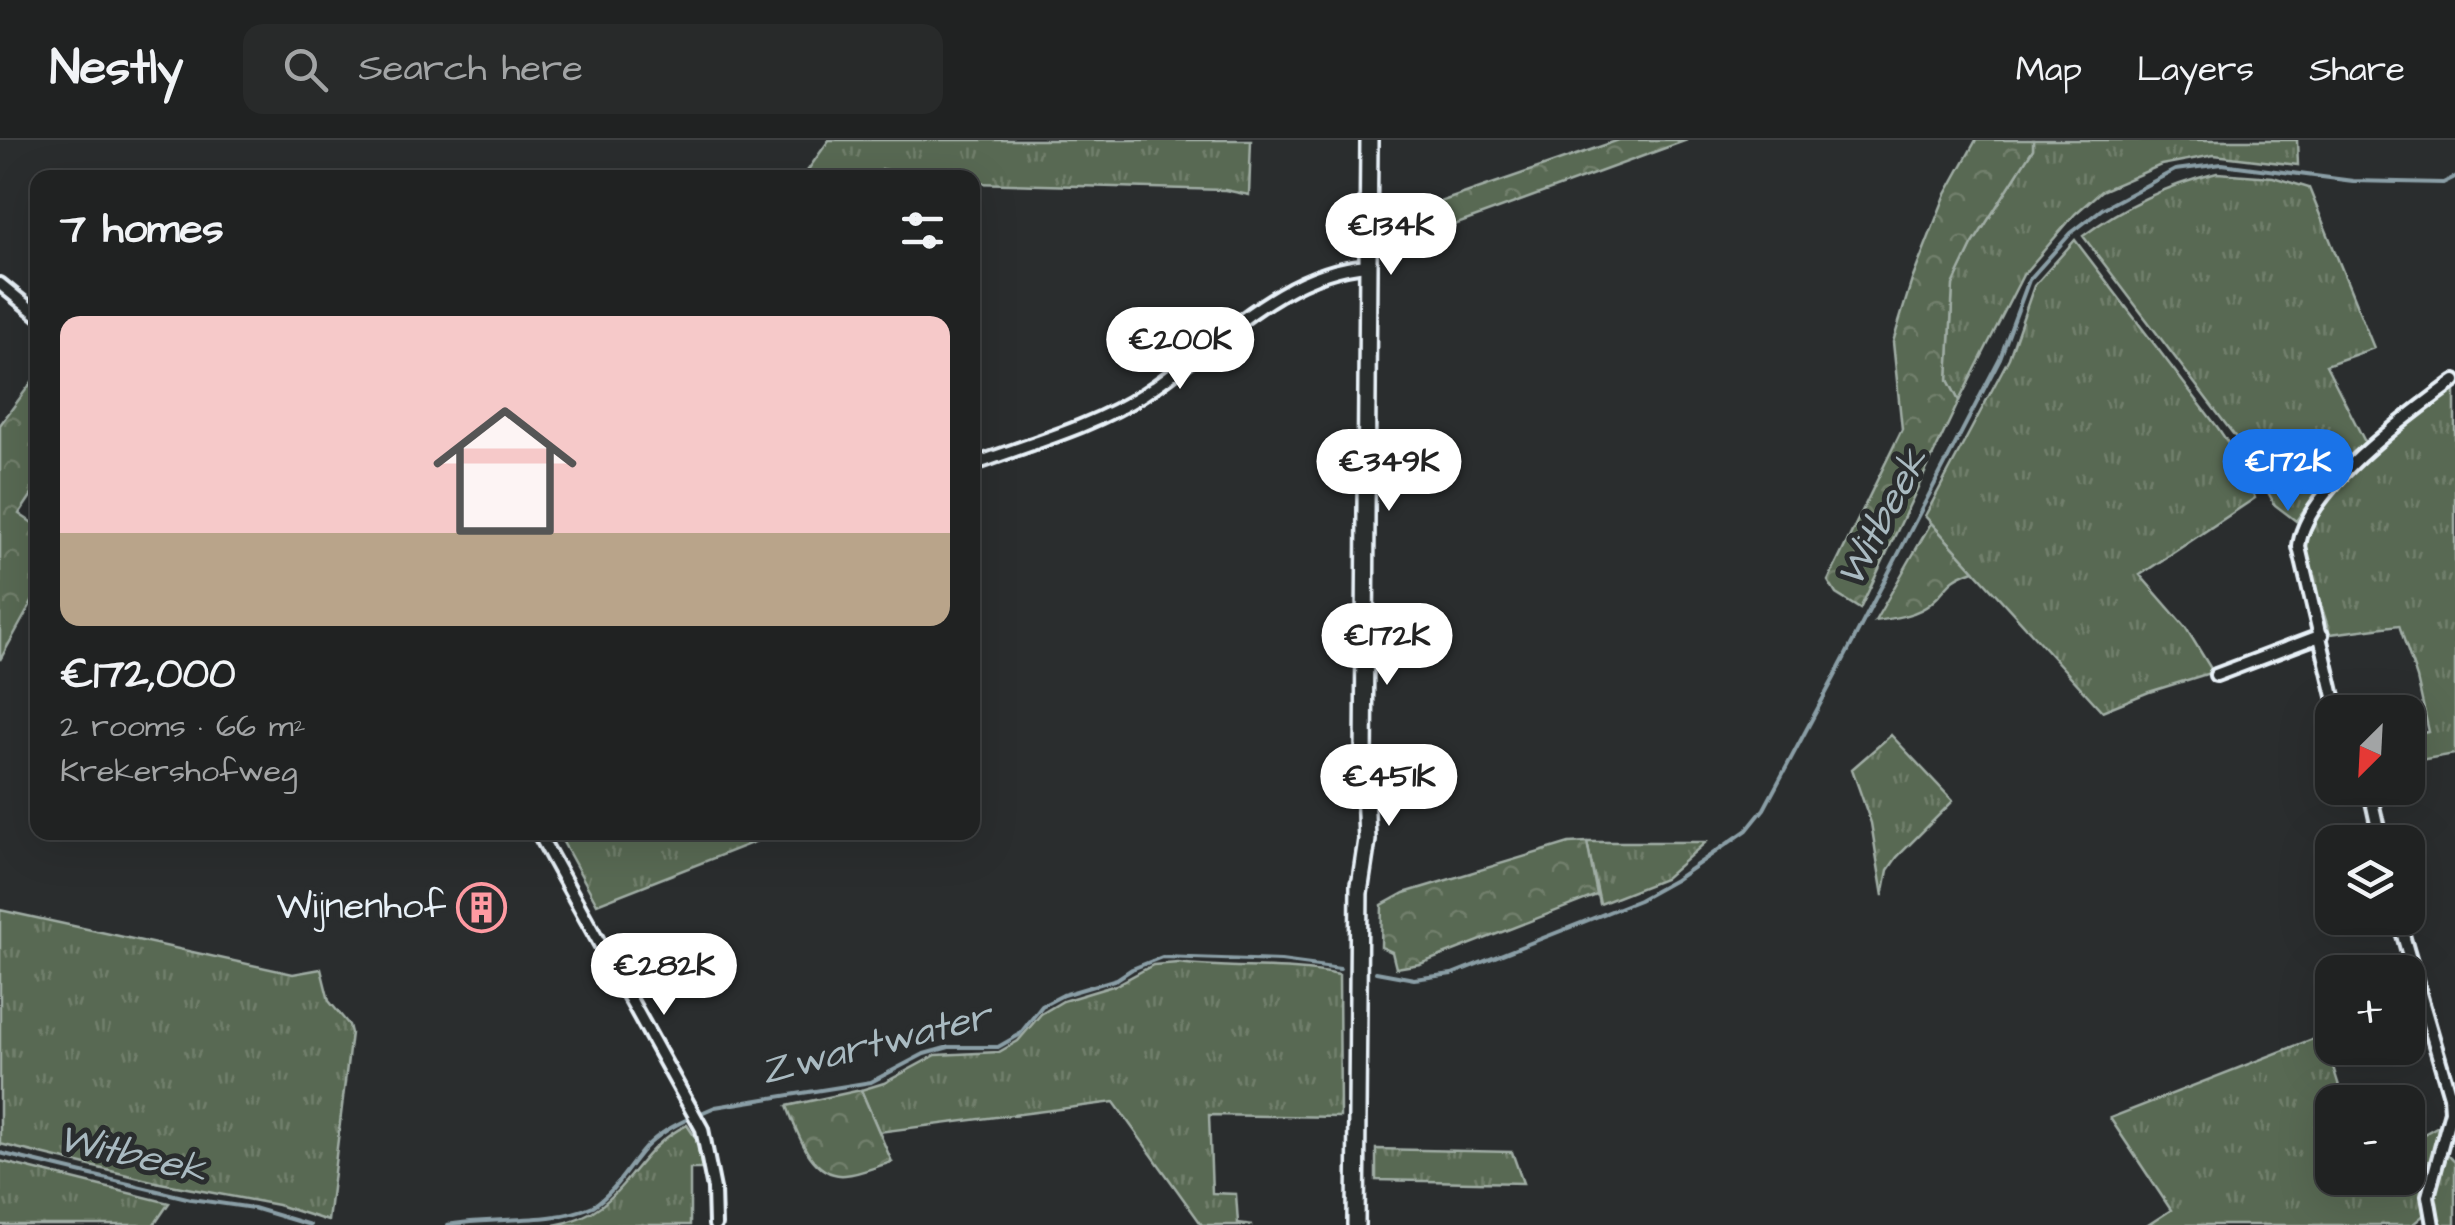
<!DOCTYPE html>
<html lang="en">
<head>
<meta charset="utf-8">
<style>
	body { margin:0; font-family:"Architects Daughter",sans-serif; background:#282a2a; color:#f1f3f6; height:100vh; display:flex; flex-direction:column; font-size:38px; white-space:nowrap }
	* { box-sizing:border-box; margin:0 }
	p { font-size:32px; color:#a2a4a5 }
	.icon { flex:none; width:55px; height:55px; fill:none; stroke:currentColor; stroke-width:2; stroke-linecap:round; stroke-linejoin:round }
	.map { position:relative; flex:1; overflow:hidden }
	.panel { position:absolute; left:30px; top:30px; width:950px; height:670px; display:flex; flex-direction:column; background:#202222; border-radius:20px; box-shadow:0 10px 40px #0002,0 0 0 2px #3d3f40 }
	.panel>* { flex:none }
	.needle { width:65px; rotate:204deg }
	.fabs { position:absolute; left:2315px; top:555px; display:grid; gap:20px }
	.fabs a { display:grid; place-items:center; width:110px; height:110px; border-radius:20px; background:#202222; box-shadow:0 10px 40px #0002,0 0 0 2px #3d3f40; font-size:50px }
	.price { position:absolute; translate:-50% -85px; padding:0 22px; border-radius:35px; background:#fff; color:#222; font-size:32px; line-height:65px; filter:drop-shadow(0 2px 5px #0008) }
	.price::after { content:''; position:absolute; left:50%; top:60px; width:30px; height:22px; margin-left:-15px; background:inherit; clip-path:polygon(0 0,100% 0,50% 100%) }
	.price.selected { background:#1a73e8; color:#fff }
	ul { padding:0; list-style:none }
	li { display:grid; align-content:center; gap:20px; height:530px; padding:0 30px }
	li+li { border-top:2px solid #3d3f40 }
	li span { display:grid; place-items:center; height:310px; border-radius:20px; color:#555 }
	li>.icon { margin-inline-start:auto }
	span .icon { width:180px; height:180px; fill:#fffc; stroke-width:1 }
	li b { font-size:42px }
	h2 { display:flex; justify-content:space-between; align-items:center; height:120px; padding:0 30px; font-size:42px }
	header { display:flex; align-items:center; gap:60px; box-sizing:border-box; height:140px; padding:0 50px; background:#202222; border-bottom:2px solid #3d3f40 }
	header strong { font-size:48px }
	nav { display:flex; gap:55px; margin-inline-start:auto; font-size:35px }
	.search { width:700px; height:90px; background:#282a2a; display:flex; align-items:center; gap:25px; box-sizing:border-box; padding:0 35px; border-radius:20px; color:#a2a4a5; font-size:38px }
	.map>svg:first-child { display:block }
	.grass { fill:url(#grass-tufts); stroke:#a0ada5; stroke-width:2.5 }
	.forest { fill:url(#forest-crowns); stroke:#a0ada5; stroke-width:2.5 }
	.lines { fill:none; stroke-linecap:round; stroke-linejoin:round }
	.stream { stroke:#8a9ea6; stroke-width:4 }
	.minor-casing { stroke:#e8f1f8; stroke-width:18 }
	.secondary-casing { stroke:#e8f1f8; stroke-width:22 }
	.minor { stroke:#2a2d2e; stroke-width:10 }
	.secondary { stroke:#2a2d2e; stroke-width:15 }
	.labels { text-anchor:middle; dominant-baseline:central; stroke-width:10; stroke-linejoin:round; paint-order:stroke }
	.poi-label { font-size:38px; fill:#e8f1f8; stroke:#2a2d2e; text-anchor:end }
	.water-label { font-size:40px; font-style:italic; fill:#a9bac1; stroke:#2a2d2e }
</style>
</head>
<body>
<header>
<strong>Nestly</strong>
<div class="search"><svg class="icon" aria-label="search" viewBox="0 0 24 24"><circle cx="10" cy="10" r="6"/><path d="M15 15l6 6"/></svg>Search here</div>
<nav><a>Map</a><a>Layers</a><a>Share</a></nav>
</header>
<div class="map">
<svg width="2455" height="1085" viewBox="0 0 2455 1085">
	<defs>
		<pattern id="grass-tufts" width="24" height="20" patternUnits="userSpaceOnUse" patternTransform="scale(2.5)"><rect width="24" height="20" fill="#596952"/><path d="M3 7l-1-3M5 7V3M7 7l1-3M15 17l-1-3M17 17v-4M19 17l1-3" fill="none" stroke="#717f6c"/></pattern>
		<pattern id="forest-crowns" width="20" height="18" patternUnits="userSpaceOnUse" patternTransform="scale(2.5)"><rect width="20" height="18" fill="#596952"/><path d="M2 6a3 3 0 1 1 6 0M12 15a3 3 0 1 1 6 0" fill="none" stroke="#717f6c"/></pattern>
	</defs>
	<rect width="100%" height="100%" fill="#2a2d2e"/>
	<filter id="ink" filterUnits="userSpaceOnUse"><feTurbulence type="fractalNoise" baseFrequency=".01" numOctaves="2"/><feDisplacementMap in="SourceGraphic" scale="20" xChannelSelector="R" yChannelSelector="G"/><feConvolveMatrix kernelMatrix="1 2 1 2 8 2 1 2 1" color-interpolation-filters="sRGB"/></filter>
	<g filter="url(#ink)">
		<!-- grass -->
		<path class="grass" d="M829,0H1251L1249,55L1225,50L973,43L972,38L920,37L882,29L878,37H803Z
			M2033,0H2297L2298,25L2214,15L2161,25L2101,51L2075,74L2023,135L1959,261L1948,240L1953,144L1972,105L2033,9Z
			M2217,33L2273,37L2309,48L2374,208L2326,225L2365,302L2318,350L2296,381L2275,365L2243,307L2083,96C2123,66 2168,45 2217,33Z
			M2075,100L2218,288L2239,319L2255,358L2140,435L2186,488L2213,532L2149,552L2102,571L1925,376L2009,218L2034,146Z
			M2455,248V614L2408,622V595L2429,592L2417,538L2399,485L2330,494C2322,465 2308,432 2305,403C2302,359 2421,273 2455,248Z
			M1891,595L1953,661L1897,717L1888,730L1883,756L1871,683L1852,629Z
			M558,693H777L597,764Z
			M1587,702H1706L1664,739L1600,764Z
			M0,770L293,834L321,829L329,861L349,885L351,893L328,1081L278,1065L160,1043L0,1004Z
			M1178,823C1232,830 1286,824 1339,835L1340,977L1209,975L1212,1053L1236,1054L1238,1083L1253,1085H1202L1114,962L879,992L861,950L884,943L936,915L999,912L1018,901L1041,874L1063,861L1116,845L1153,825Z
			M2323,895L2344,962H2332V1038H2408V1003L2442,984L2425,1056V1074L2412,1085H2148L2171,1070L2110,978Z
			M687,985L697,1000L702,1029H690V1085H554C629,1072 627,1014 687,985Z
			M1376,1009L1512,1012L1523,1043L1376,1040Z
			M2446,1013L2455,1022V1085H2438C2431,1059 2437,1037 2446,1013Z
			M0,1021L169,1063L154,1085H0Z"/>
		<!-- forest -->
		<path class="forest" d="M1619,0H1687L1386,110L1385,81Z
			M1976,0H2033V9L1972,105L1953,145L1948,240L1959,261L1860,469L1836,454L1828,441L1902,289L1893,202L1912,140L1945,56Z
			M37,235V347L19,374L37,386V453L0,520V285Z
			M1931,383L1974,430C1943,441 1951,447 1930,464C1915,476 1893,478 1875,481Z
			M1587,702L1597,755L1420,824L1396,828L1392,812L1381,807L1382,765L1404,753L1569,703Z
			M861,950L892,1022C877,1026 860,1034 845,1035C810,1038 797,991 787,966Z"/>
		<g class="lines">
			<!-- stream -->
			<path class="stream" d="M1376,832L1414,839L1452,834L1639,760L1675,740L1747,690L1764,669L1834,538L2000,218L2029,140L2071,93L2102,69L2175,30L2222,24L2353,41L2443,43L2455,37
				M701,973L715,967L871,942L924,914L949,907H998L1019,895L1042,866L1063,855L1117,839L1132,829L1162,817L1281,821L1340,829
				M0,1013L191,1059L253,1068L310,1085
				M447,1085C493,1076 551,1085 593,1066C615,1052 628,1027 645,1008C658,994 673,986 690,978"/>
			<defs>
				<path id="minor" d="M0,144L38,175
					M972,325C1029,304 1093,287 1144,254C1215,208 1279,131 1369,125
					M2216,535L2322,495
					M2341,572L2336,565L2299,407C2304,350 2410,274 2455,241
					M2369,648L2381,702
					M538,692L702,989L714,1049L715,1085
					M2398,778L2450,956L2451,971L2428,1056L2433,1085"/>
				<path id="secondary" d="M1359,753L1367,700L1364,622L1369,0
					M1356,1085L1359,744"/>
			</defs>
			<!-- minor casing -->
			<use href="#minor" class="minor-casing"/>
			<!-- secondary casing -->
			<use href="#secondary" class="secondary-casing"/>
			<!-- minor -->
			<use href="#minor" class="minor"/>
			<!-- secondary -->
			<use href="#secondary" class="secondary"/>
		</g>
	</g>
	<!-- icons -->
	<defs>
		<symbol id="building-ring" viewBox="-11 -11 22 22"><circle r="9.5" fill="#2a2d2e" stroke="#ff9aa2" stroke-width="1.5"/><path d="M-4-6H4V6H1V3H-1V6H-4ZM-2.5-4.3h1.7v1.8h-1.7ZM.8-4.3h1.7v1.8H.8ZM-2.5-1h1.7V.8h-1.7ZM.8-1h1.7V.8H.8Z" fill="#ff9aa2"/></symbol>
	</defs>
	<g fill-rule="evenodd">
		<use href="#building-ring" x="454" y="740" width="55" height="55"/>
	</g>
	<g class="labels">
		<!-- poi labels -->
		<g class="poi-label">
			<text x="446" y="767">Wijnenhof</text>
		</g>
		<!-- water labels -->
		<g class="water-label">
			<text transform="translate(1883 378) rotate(-62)">Witbeek</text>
			<text transform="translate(876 904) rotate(-14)">Zwartwater</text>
			<text transform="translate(132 1015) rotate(13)">Witbeek</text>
		</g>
	</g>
</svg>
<div class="fabs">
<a><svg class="needle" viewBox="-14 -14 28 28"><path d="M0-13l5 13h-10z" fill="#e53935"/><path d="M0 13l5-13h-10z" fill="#a2a4a5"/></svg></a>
<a><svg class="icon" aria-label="layers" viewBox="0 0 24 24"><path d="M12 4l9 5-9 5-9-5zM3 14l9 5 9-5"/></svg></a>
<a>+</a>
<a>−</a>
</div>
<b class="price" style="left:1391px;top:138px">€134K</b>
<b class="price" style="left:1180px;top:252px">€200K</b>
<b class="price" style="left:1389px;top:374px">€349K</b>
<b class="price selected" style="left:2288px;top:374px">€172K</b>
<b class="price" style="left:1387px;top:548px">€172K</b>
<b class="price" style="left:1389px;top:689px">€451K</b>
<b class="price" style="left:664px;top:878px">€282K</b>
<section class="panel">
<h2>7 homes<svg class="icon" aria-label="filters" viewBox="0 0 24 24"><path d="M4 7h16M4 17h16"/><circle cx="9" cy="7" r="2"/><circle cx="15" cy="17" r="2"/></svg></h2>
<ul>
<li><span style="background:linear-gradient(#f6c9c9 70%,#b9a48a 0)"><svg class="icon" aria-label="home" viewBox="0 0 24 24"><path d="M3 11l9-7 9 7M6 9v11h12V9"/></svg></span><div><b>€172,000</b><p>2 rooms · 66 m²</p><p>Krekershofweg</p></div></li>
</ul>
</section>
</div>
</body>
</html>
